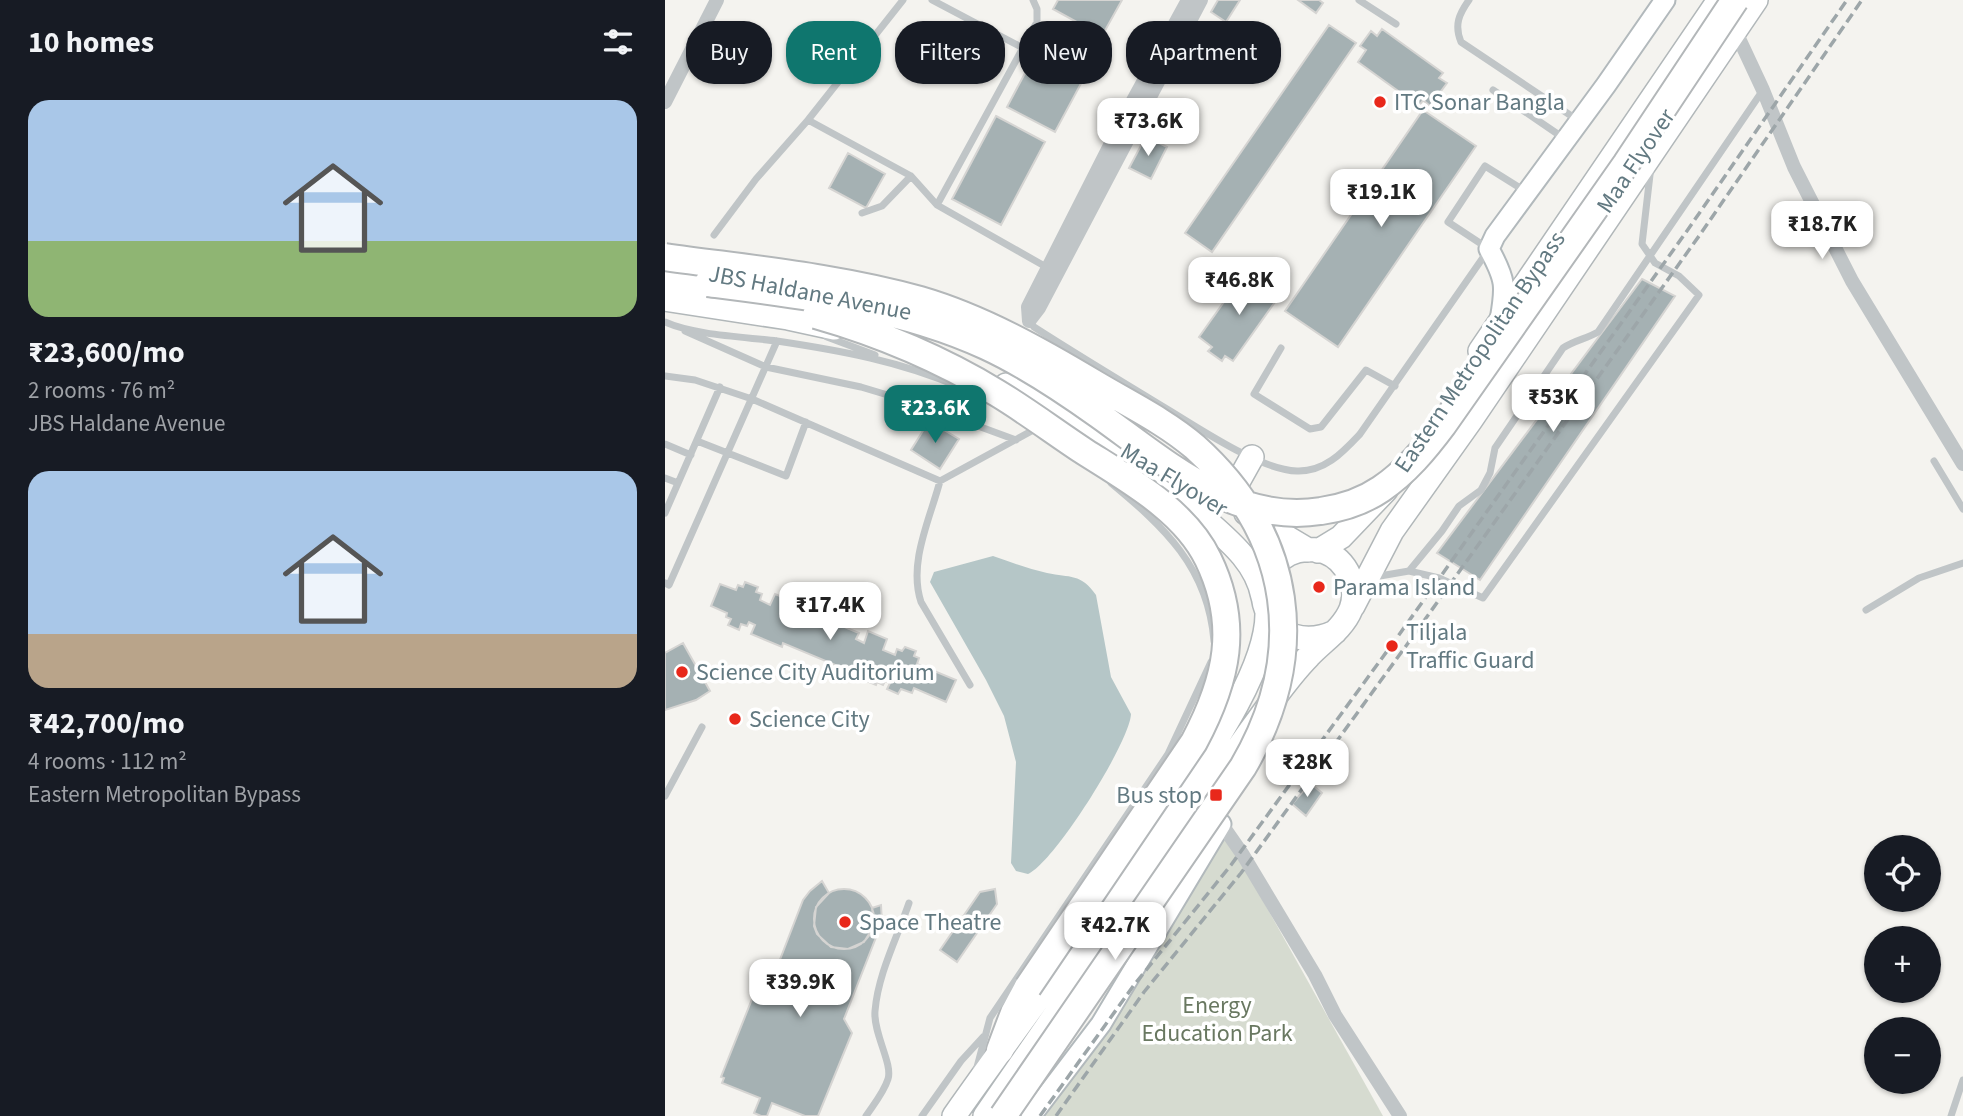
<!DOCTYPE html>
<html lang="en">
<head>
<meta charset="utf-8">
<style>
	body { margin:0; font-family:"Source Sans 3",sans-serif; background:#242831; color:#f1f3f6; height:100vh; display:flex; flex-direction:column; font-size:26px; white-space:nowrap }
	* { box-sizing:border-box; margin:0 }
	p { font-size:23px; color:#9ea1a6 }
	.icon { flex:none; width:38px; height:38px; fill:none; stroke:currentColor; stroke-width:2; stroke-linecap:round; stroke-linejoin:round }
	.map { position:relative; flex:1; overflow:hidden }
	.drawer { display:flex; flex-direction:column; background:#171b24; width:665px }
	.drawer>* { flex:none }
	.top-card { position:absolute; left:21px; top:21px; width:665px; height:63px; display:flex; gap:14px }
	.controls { position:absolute; left:1199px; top:835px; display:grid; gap:14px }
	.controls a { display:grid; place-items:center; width:77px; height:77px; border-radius:50%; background:#171b24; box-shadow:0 2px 5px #0004; font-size:35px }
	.price { position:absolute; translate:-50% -60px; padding:0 16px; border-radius:14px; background:#fff; color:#222; font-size:23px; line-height:46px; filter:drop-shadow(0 2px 4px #0008) }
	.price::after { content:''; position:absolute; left:50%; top:42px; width:21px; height:16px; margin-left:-10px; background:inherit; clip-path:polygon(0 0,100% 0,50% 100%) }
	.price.active { background:#0f766e; color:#fff }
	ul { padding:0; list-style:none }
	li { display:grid; align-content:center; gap:14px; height:371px; padding:0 28px }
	li span { display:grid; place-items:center; height:217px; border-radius:21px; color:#555 }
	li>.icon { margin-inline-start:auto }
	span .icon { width:126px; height:126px; fill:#fffc; stroke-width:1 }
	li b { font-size:30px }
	h2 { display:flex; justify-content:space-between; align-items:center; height:84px; padding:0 28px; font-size:30px }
	.pill { padding:0 24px; border-radius:28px; background:#171b24; box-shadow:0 2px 5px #0004; font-size:24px; line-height:63px }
	.pill.active { background:#0f766e; color:#fff }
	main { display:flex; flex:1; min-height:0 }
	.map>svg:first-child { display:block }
	.green { fill:#d6dbd0 }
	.water { fill:#b5c6c7 }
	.building { fill:#a5b1b3; stroke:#d5d4d2; stroke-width:2 }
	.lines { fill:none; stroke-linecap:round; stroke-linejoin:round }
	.secondary-casing { stroke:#b2b9bc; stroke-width:23 }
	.primary-casing { stroke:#b1b7b9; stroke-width:26 }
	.highway-casing { stroke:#b3b7b9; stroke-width:30 }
	.lane { stroke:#c0c5c7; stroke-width:7 }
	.street { stroke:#c0c5c7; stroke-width:14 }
	.secondary { stroke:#fff; stroke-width:19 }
	.primary { stroke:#fff; stroke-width:23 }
	.highway { stroke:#fff; stroke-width:26 }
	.rail { stroke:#9da6a9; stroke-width:3.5; stroke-dasharray:10 5; stroke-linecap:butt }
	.highway-bridge-casing { stroke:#b3b7b9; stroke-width:30; stroke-linecap:butt }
	.highway-bridge { stroke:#fff; stroke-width:26 }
	.poi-dot { fill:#e8281b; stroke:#fff; stroke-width:2.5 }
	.labels { text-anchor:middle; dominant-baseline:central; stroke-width:7; stroke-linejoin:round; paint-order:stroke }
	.poi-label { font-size:24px; fill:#627981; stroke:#fff; text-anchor:start }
	.street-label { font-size:24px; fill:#627981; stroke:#fff }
	.park-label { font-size:24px; fill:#697861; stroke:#fff }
</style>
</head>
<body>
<main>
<section class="drawer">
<h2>10 homes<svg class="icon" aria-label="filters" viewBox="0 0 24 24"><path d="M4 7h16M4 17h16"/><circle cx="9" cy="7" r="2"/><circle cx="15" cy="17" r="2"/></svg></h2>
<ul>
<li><span style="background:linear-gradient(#a9c7e8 65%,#8fb573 0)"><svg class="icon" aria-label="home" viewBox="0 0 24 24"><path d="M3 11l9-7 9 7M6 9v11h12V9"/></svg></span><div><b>₹23,600/mo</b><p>2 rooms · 76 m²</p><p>JBS Haldane Avenue</p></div></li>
<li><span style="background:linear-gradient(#a9c7e8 75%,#b9a48a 0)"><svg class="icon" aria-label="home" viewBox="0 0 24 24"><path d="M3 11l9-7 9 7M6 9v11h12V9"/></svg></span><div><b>₹42,700/mo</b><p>4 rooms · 112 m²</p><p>Eastern Metropolitan Bypass</p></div></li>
</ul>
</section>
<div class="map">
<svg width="1298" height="1116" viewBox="0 0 1298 1116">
	<rect width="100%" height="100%" fill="#f4f3ef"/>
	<!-- green -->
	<path class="green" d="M563,838L718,1116H366L553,840Z"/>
	<!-- water -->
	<path class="water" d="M328,556C345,562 364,569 382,573C405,578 416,573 431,595L446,677L466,714C465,742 389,863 363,874L351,871L346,863L351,762L339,716L321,680L265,582L269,572Z"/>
	<!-- building -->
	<path class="building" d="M393,0H457L437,36L388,9Z
		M553,0H575L561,22L546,12Z
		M633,0H654L658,3L651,13Z
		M386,24L434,50L390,132L342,107Z
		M664,25L691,43L547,252L520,233Z
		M717,29L778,73L774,78L782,83L765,106L758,100L754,106L693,62L701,50L695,46L706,31L712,36Z
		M758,110L811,146L673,347L620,311Z
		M331,116L380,142L336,225L287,199Z
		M481,136L502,147L486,179L464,168Z
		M183,153L220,174L201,208L164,188Z
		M581,271L615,295L568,361L560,356L557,361L543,351L547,347L534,337Z
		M977,279L1010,296L815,580L772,553Z
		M264,421L294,439L275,469L246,450Z
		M80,582L93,587L91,592L97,594L95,600L105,605L110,594L130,602L129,606L194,633L191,639L199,643L203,631L222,639L218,650L230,655L232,649L237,651L240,647L251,651L249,656L254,658L252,664L291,680L281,702L249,688L247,693L236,689L233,694L222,689L225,683L220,681L218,685L212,682L211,685L179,672L180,669L118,643L117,647L86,634L90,625L84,622L82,626L76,624L74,630L63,625L66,619L61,617L62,613L46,606L55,584L71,590L73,585L78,587Z
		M18,643L45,691L31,700L0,710V653Z
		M645,783L657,793L641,816L627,804Z
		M157,881L164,893L151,907L149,926L152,934L166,947L183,949L199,942L209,926L207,908L216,905L217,922L179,1019L187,1033L153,1116H140L107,1103L102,1116H96L89,1113L95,1098L57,1083L59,1078L56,1077L89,994L104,988L138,900L145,891Z
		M149 919a30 30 0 1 1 60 0a30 30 0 1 1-60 0Z
		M330,889L332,904L292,962L275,950L315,892Z"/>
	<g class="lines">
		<defs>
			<path id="secondary" d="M835,320C841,286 841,280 824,249L830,236L941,85L1000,0
				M366,1116L436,1024L556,824"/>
			<path id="primary" d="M0,299L123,318L169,328
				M815,351L1054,0
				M341,385L394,416L544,523C568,544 592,565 598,597
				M563,500L587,457
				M581,513L643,550
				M653,551L676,537L721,490
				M688,606L727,531L806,420L1091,0
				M289,1116C360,1015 435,917 503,814C536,764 604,670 602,611
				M320,1116C378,1032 437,947 495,863C526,818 556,771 588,727C606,703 623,677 644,656C658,641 678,629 686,609C694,588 682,560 660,552C649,548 635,549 624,554C571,582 607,661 670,632"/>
			<path id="highway" d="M0,276L43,283
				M335,1050L349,1013L363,987"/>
		</defs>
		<!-- secondary casing -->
		<use href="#secondary" class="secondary-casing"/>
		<!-- primary casing -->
		<use href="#primary" class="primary-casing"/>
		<!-- highway casing -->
		<use href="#highway" class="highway-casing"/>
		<!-- lane -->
		<path class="lane" d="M267,0L358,48
			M694,0L731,24
			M804,0C794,14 789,25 796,42L914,121
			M828,90L900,139
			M143,120L246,176L272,205L383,268
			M272,205L372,22V9L368,0
			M197,213L217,206L246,176
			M49,235L91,179L143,120L238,0
			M0,322C28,335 80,337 112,341C178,351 234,361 295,387
			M364,323V321L369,327C411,354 454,380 497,406C531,426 594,470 632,471C660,472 678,452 695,434L824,249L783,222L820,166L860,191
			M20,331L101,367L196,387L256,405L351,440
			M162,337L210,355
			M616,348L589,394L645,429L656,427L701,370L730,386
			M0,376L30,380L87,399L275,481
			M32,441L121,476L141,422
			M0,444L26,455
			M1269,461L1298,509
			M0,478L13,483
			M446,483C499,527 543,567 549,641
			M0,513L55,387
			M744,571L777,531L794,506L816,490L825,473L830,448L898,348C910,340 921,339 933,332L1098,90
			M709,577L744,571L774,578L818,598L1034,295L1014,276L990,263L977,244L986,166
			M0,583L4,585L112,341
			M1201,610L1254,578L1298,563
			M305,685L256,602C243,563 265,519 275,481L372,428
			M0,796L37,727
			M311,1071L325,1018L503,754L546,662
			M201,1116C209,1104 219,1092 223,1079C228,1064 208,1033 210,1011C213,974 232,938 244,903
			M257,1116L296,1061L318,1037
			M1286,1116L1298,1080"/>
		<!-- street -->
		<path class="street" d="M1070,30L1098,90L1129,167L1187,281L1298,464
			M0,102L52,0
			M364,321L374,308L536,0
			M364,321L363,307L465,106L523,0
			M553,819L578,855L650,975L670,1015L735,1116"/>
		<!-- secondary -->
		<use href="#secondary" class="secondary"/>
		<!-- primary -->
		<use href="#primary" class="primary"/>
		<!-- highway -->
		<use href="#highway" class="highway"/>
		<!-- rail -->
		<path class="rail" d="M375,1116L469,985L566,865L736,632L1024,228L1182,0
			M391,1116L479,992L576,873L746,639L1034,236L1197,0"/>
		<defs>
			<path id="highway-bridge" d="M0,257C85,269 173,277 255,300C317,318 377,352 432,385C464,404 501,422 530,447C629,536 644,654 578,767L338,1116
				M43,283C137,295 234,306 321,346C360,364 399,390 434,415C500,462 569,525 656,511C678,508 697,502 716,489C741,472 760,449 778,425L961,164L1070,0
				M151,315C214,333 276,359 332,393C362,411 391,433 420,452C464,480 520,511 543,559C575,625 562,680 529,742L363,987"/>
		</defs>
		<!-- highway-bridge casing -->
		<use href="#highway-bridge" class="highway-bridge-casing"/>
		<!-- highway-bridge -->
		<use href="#highway-bridge" class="highway-bridge"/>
	</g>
	<!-- markers -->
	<g class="poi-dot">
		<circle cx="715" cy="102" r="7"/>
		<circle cx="654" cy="587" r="7"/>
		<circle cx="727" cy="646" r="7"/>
		<circle cx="17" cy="672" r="7"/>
		<circle cx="70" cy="719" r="7"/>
		<rect x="544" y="788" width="14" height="14" rx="3.5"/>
		<circle cx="180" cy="922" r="7"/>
	</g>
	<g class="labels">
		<!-- poi labels -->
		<g class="poi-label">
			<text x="729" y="102">ITC Sonar Bangla</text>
			<text x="668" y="587">Parama Island</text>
			<text x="741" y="632">Tiljala<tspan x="741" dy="28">Traffic Guard</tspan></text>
			<text x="31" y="672">Science City Auditorium</text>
			<text x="84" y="719">Science City</text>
			<text x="537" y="795" text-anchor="end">Bus stop</text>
			<text x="194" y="922">Space Theatre</text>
		</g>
		<!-- street labels -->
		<g class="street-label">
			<text transform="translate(971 161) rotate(-56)">Maa Flyover</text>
			<text transform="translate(145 293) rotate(11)">JBS Haldane Avenue</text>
			<text transform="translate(815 352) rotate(-56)">Eastern Metropolitan Bypass</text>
			<text transform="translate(509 480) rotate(31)">Maa Flyover</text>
		</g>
		<!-- park labels -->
		<g class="park-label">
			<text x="552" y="1005">Energy<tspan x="552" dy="28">Education Park</tspan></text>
		</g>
	</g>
</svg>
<div class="controls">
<a><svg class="icon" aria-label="locate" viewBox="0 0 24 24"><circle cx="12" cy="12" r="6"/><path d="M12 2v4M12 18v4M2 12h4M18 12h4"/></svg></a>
<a>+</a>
<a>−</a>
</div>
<b class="price" style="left:483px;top:158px">₹73.6K</b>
<b class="price" style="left:716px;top:229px">₹19.1K</b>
<b class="price" style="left:1157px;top:261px">₹18.7K</b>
<b class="price" style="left:574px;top:317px">₹46.8K</b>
<b class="price" style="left:888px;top:434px">₹53K</b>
<b class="price active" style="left:270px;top:445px">₹23.6K</b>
<b class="price" style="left:165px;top:642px">₹17.4K</b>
<b class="price" style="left:642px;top:799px">₹28K</b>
<b class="price" style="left:450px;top:962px">₹42.7K</b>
<b class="price" style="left:135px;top:1019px">₹39.9K</b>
<div class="top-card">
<a class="pill">Buy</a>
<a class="pill active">Rent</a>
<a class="pill">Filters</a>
<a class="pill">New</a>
<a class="pill">Apartment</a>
</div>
</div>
</main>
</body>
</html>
